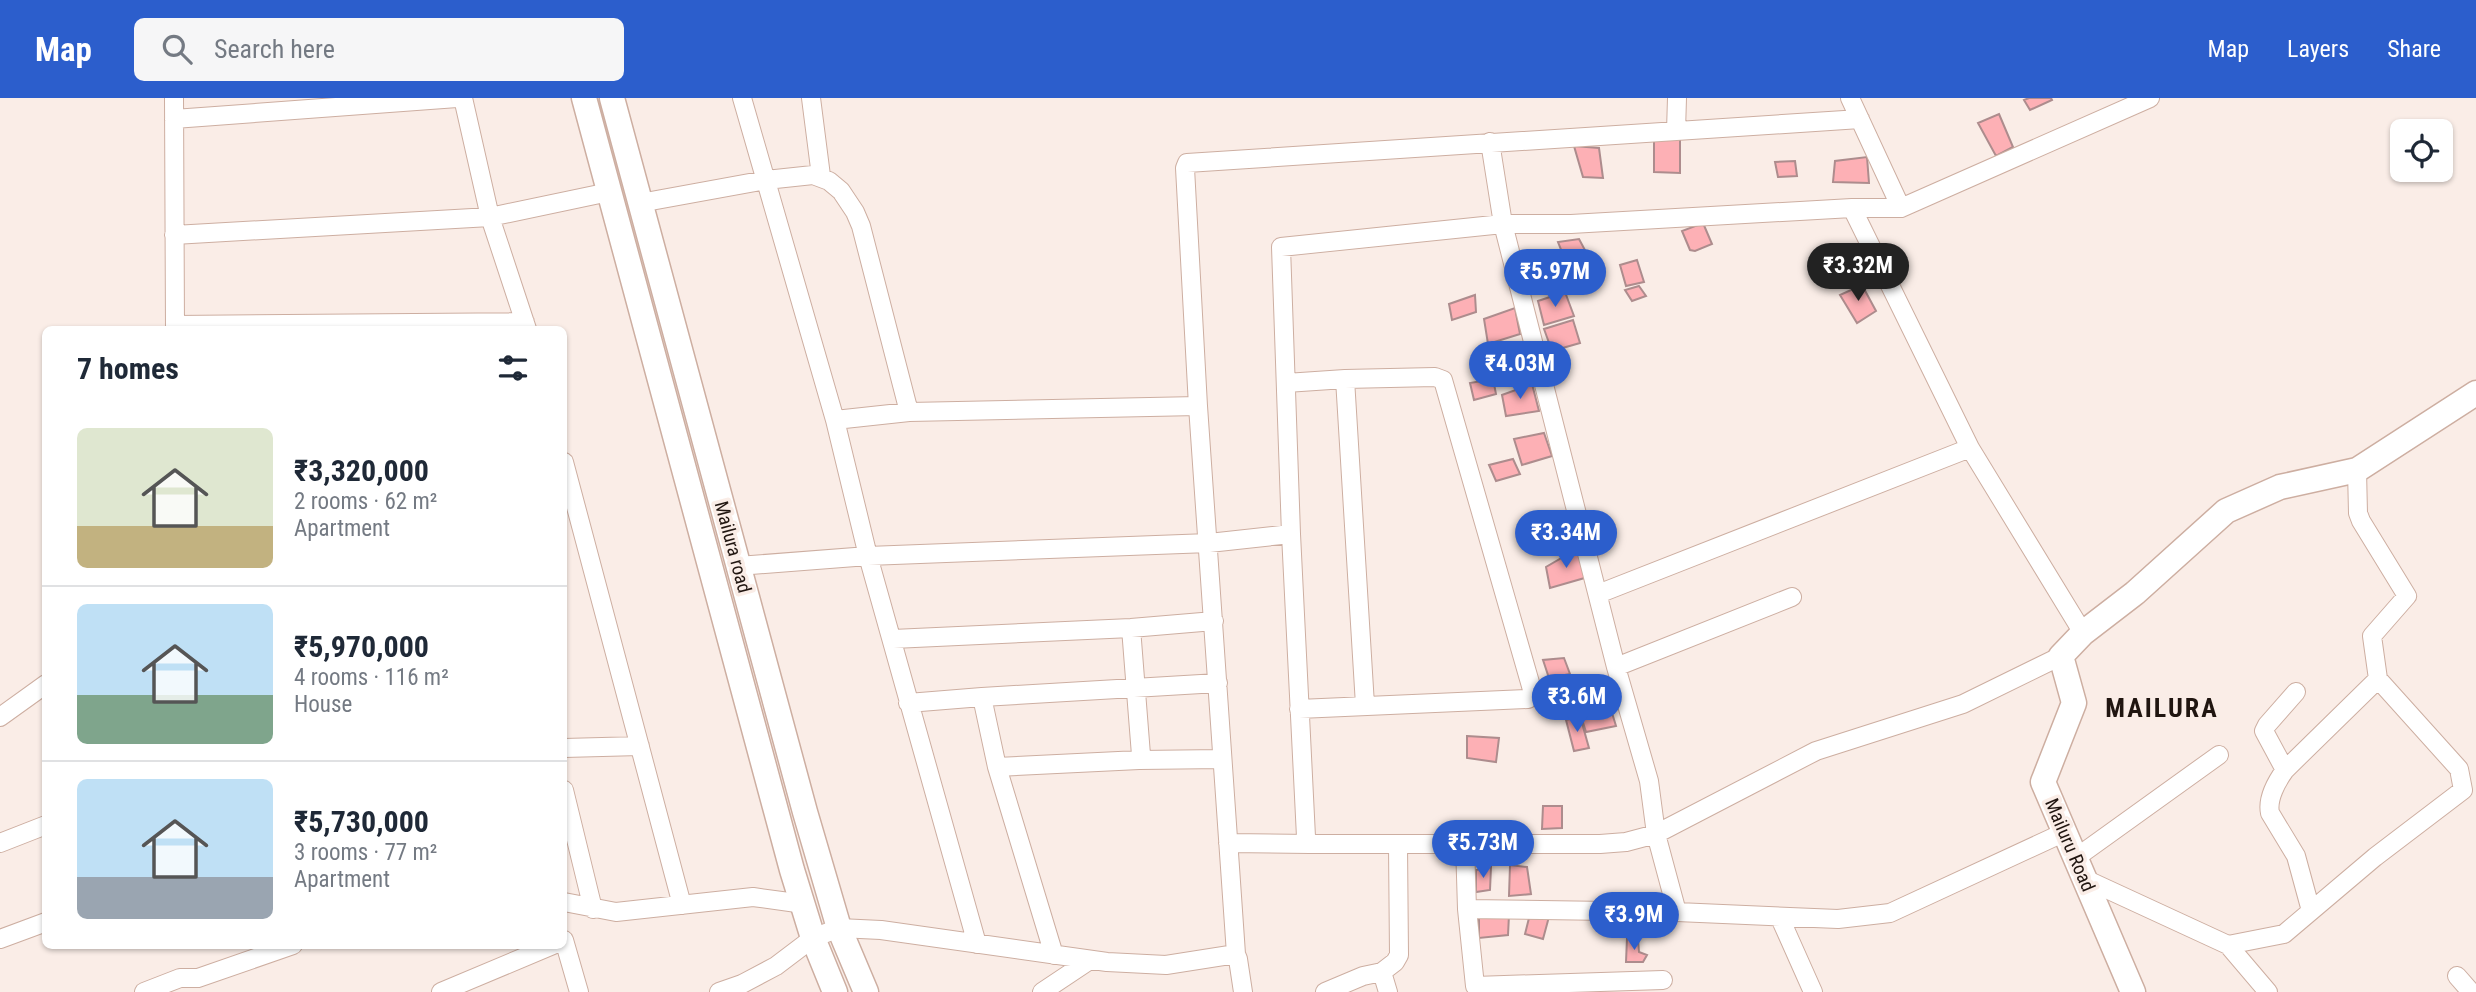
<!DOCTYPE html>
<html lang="en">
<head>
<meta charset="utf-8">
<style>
	body { margin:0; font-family:"Roboto Condensed",sans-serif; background:#f6f6f7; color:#1f2937; height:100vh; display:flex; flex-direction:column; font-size:26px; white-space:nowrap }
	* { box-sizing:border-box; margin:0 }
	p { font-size:23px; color:#747a83 }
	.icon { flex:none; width:38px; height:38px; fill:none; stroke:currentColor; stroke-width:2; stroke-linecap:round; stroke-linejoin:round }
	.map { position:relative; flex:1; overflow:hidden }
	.sheet { position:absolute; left:42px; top:228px; width:525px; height:623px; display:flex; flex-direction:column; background:#fff; border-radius:10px; box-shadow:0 2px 5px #0004 }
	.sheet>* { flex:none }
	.buttons { position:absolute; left:2390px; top:21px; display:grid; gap:14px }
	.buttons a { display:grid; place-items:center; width:63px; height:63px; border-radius:10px; background:#fff; box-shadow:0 2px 5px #0004; font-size:35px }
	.price { position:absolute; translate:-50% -60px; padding:0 16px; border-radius:24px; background:#2c5ecc; color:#fff; font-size:23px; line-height:46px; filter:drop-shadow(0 2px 4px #0008) }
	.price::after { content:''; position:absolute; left:50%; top:42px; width:21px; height:16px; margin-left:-10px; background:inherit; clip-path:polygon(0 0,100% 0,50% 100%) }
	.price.current { background:#222; color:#fff }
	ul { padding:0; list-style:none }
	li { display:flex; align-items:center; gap:21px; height:175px; padding:0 35px }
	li+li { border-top:2px solid #e0e1e3 }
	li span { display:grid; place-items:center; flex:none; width:196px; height:140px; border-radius:10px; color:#555 }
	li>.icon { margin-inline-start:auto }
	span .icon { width:84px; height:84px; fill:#fffc; stroke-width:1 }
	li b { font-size:30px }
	h2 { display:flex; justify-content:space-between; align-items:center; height:84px; padding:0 35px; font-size:30px }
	header { display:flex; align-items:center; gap:42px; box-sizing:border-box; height:98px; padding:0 35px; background:#2c5ecc; color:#fff }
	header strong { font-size:33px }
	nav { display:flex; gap:38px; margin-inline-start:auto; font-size:24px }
	.search { width:490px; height:63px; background:#f6f6f7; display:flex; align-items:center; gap:18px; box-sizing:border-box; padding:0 24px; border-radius:10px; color:#747a83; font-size:26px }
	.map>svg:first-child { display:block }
	.building { fill:#fdb0b5; stroke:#ad8c8d; stroke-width:2 }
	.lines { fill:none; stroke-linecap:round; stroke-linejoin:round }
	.street-casing { stroke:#cdaea1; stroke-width:20 }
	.secondary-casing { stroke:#cdaea1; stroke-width:27 }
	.street { stroke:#fff; stroke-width:18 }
	.secondary { stroke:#fff; stroke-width:24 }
	.labels { text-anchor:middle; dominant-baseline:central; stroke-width:7; stroke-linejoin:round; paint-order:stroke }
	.street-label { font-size:19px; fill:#201510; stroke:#faede7 }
	.district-label { font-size:26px; font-weight:bold; letter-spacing:2px; fill:#201510; stroke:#faede7 }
</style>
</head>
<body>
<header>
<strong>Map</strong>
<div class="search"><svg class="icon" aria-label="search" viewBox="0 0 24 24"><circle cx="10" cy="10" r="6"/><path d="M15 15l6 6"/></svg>Search here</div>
<nav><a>Map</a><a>Layers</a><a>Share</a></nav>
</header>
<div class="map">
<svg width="2476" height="894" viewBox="0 0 2476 894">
	<rect width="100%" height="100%" fill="#faede7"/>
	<!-- building -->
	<path class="building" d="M2029,0H2051L2052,2L2030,12L2024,2Z
		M1999,16L2013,49L1996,58L1978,25Z
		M1680,38V75L1654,74V42Z
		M1574,48L1599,50L1603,80L1583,79Z
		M1867,59L1869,85L1833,84L1835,63Z
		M1795,63L1797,78L1778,79L1775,64Z
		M1703,125L1712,146L1695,153L1690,152L1682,133Z
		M1579,141L1586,154L1564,159L1558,144Z
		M1637,162L1644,184L1626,188L1620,167Z
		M1862,187L1876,213L1857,225L1840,197Z
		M1639,188L1646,198L1632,203L1625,192Z
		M1565,194L1574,218L1544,227L1538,203Z
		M1475,197L1476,214L1452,222L1449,206Z
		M1515,210L1520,236L1488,246L1484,221Z
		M1573,222L1580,245L1552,253L1544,231Z
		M1493,281L1496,296L1474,302L1470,285Z
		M1532,286L1539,313L1506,318L1502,297Z
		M1544,335L1552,358L1522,367L1514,341Z
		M1513,361L1520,376L1496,383L1489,367Z
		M1577,451L1588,479L1550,490L1546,469Z
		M1564,560L1570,576L1549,580L1543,562Z
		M1609,605L1616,628L1586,634L1579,612Z
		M1580,618L1589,650L1574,653L1566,622Z
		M1467,638L1499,640L1496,664L1467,660Z
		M1543,708H1562V730L1542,731Z
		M1510,767L1527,769L1531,796L1509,798Z
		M1491,769L1490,792L1476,794V772Z
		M1550,815L1543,841L1525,836L1530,816Z
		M1479,816L1509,817L1508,837L1479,840Z
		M1627,840L1638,841L1639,854L1647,857L1643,864H1626Z"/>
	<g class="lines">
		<defs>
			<path id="street" d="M174,0L175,231
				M463,0L490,119L527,231
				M742,0L835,322L868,458L977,846
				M811,0L821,78
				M1850,0L1901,110
				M174,21L457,0
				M1676,33L1677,0
				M1490,44L1503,126L1616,569L1649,683L1656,736L1677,814
				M640,105L766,82L813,77L829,83L841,93L855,114L861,128L909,314
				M174,137L490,119L609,94
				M175,227L525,224
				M1345,281L1365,607
				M1286,285L1345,281L1435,279L1443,282L1533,595L1528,601L1299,611
				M835,322L909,314L1198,308
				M1970,350L1852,110H1901L2150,0
				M564,364L682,807
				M1291,436L1306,739L1310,746H1600L1626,744L1656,736L1816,653L1963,606L2061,558
				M738,468L868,458L1209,445L1291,436L1281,149L1503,126H1571L1852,110
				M1598,496L1970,350L2083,535
				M893,541L1131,530L1214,523
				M1616,569L1792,499
				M982,599L1218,585
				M908,605L982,599L997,669L1054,857
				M0,619L46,586
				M564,650L640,648
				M1139,662L1222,661
				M997,669L1139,662L1141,657L1131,530
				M2285,672L2264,633L2267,627L2296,594
				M564,692L593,811
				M0,745L46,727
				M1228,745L1310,746
				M1465,746L1467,811L1475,888L1663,882
				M2077,759L2219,657
				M2085,781L2228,847L2284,836L2375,759L2463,692L2459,671L2378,581L2372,538L2407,498L2361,423L2358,415L2357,372
				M564,804L616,814L753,799L804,806
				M1467,811L1677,814L1838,821L1890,815L2065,734
				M2311,813L2296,758L2270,715C2267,701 2277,683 2285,672L2378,581
				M1780,820L1813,894
				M0,841L46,824
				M564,842L579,894
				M2228,847L2268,894
				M1236,856L1198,308L1185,70L1187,65L1860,21
				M1382,874L1395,864L1399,857L1398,747
				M2457,878L2471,894
				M144,894L180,880H198L293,847
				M441,894L553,847
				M719,894L742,886L776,868L813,840L839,830L881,832L1107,864L1166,867L1236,856L1238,861L1243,894
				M1042,894L1090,862
				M1325,894L1363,878L1382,874L1388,894"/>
			<path id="secondary" d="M584,0L792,772L813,840L835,894
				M612,0L805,714L839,830L866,894
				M2133,894L2043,684L2074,605L2061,558L2083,535L2135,495L2226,413L2280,389L2357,372L2476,295"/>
		</defs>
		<!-- street casing -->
		<use href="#street" class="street-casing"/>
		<!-- secondary casing -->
		<use href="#secondary" class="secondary-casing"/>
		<!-- street -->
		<use href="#street" class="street"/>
		<!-- secondary -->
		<use href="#secondary" class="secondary"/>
	</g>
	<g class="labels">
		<!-- street labels -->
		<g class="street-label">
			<text transform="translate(733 449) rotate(75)">Mailura road</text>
			<text transform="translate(2070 747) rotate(67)">Mailuru Road</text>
		</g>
		<!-- district labels -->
		<g class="district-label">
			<text x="2162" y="610">MAILURA</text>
		</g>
	</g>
</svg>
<div class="buttons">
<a><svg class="icon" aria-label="locate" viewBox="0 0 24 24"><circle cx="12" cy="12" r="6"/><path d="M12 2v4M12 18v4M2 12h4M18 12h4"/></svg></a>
</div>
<b class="price current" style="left:1858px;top:205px">₹3.32M</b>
<b class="price" style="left:1555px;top:211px">₹5.97M</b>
<b class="price" style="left:1520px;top:303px">₹4.03M</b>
<b class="price" style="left:1566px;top:472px">₹3.34M</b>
<b class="price" style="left:1577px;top:636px">₹3.6M</b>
<b class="price" style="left:1483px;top:782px">₹5.73M</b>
<b class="price" style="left:1634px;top:854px">₹3.9M</b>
<section class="sheet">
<h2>7 homes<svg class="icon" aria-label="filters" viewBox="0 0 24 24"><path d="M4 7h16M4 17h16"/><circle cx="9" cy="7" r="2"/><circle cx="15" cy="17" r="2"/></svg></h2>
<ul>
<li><span style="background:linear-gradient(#dfe7d0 70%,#c2b280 0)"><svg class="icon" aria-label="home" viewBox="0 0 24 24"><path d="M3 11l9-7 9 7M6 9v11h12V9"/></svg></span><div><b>₹3,320,000</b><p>2 rooms · 62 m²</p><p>Apartment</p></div></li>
<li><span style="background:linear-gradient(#bfe0f5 65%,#7fa58c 0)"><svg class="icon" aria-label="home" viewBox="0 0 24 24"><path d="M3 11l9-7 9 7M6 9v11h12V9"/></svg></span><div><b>₹5,970,000</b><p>4 rooms · 116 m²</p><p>House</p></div></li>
<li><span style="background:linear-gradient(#bfe0f5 70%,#9aa5b1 0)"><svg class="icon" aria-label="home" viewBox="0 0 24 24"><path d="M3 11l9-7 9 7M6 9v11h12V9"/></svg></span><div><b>₹5,730,000</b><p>3 rooms · 77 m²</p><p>Apartment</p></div></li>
</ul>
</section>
</div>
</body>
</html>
